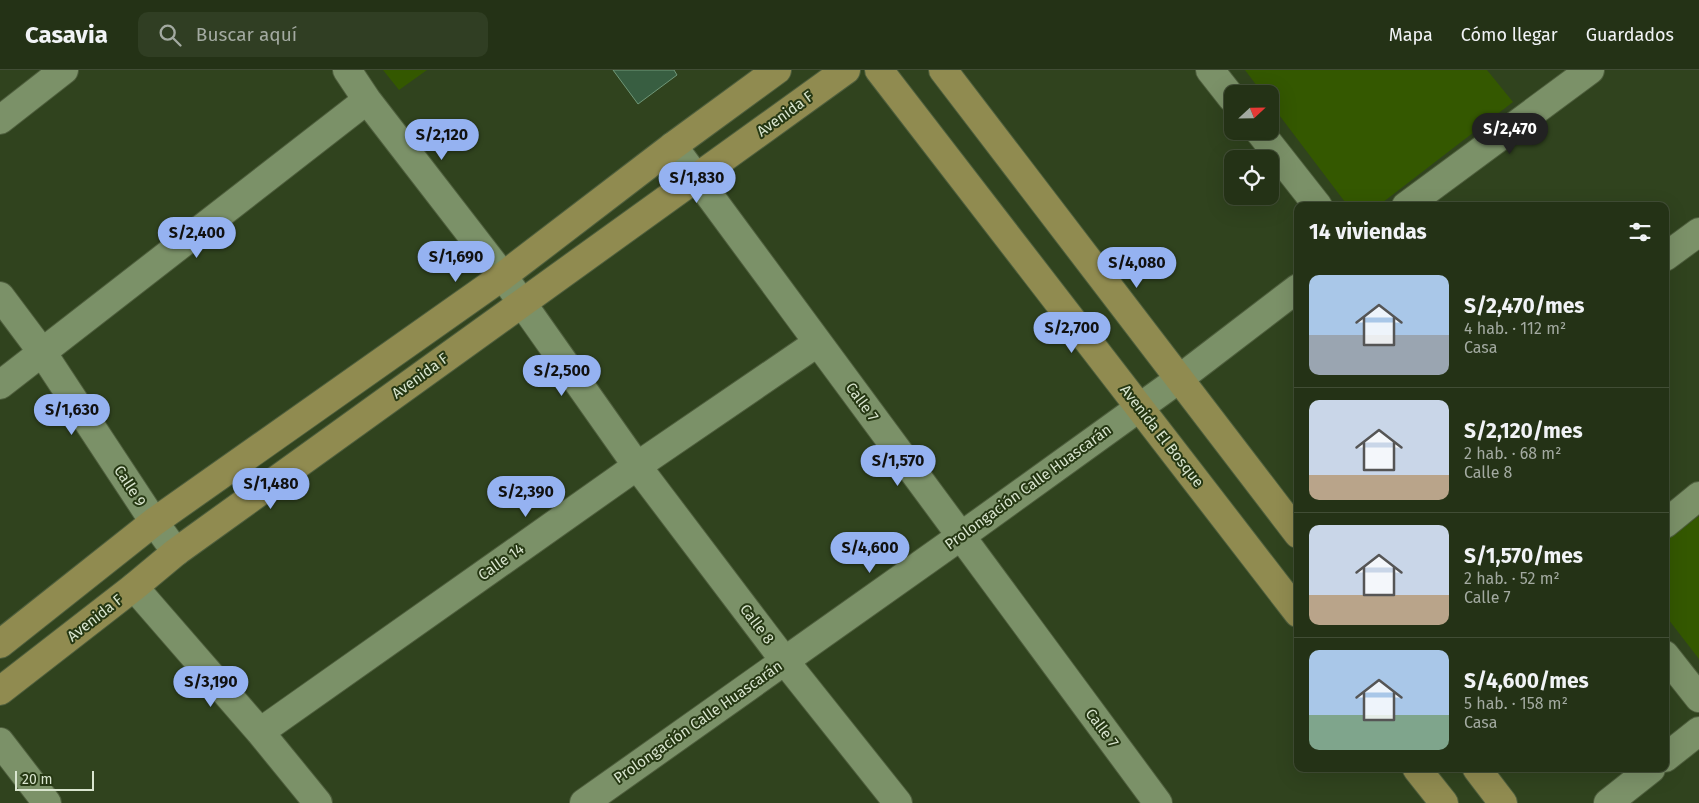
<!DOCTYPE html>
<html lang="es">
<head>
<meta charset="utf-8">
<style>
	body { margin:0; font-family:"Fira Sans",sans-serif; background:#303e23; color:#f1f3f6; height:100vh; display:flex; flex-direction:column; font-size:19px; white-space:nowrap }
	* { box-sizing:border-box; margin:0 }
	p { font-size:16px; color:#a3aaa1 }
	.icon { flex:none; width:28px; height:28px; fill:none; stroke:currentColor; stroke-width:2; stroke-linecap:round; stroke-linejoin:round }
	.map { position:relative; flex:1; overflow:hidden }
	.details { position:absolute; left:1294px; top:132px; width:375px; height:570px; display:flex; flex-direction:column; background:#243216; border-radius:10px; box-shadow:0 5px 20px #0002,0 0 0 1px #414d35 }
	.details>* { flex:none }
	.needle { width:32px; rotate:68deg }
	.buttons { position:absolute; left:1224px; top:15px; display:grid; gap:10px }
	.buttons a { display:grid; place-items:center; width:55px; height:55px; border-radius:10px; background:#243216; box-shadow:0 5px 20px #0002,0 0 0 1px #414d35; font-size:25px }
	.scale { position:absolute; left:15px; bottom:12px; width:79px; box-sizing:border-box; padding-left:5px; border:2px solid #d9e5cf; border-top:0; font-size:14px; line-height:18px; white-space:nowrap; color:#d9e5cf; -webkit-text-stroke:4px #263813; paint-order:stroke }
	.price { position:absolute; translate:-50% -42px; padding:0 11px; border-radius:18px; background:#95b2f1; color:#111; font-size:16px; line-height:32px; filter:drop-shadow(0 1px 2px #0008) }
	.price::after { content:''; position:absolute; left:50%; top:30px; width:15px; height:11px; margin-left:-8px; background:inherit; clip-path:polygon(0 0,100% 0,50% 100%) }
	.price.current { background:#222; color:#fff }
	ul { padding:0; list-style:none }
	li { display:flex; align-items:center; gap:15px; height:125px; padding:0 15px }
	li+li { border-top:1px solid #414d35 }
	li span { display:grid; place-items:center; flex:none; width:140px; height:100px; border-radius:10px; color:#555 }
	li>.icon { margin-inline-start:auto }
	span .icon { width:60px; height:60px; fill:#fffc; stroke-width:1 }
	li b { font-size:21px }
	h2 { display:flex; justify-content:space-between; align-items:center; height:60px; padding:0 15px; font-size:21px }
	header { display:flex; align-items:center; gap:30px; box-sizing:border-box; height:70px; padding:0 25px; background:#243216; border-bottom:1px solid #414d35 }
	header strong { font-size:24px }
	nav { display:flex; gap:28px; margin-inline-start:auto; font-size:18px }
	.search { width:350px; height:45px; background:#303e23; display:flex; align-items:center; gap:12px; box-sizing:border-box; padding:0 18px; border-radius:10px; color:#a3aaa1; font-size:19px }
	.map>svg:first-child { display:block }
	.green { fill:#345800 }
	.building { fill:#385e41; stroke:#6f9778 }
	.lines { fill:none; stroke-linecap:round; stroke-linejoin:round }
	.street-casing { stroke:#4e5e3d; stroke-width:30 }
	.secondary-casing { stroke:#4e5e3d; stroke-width:30 }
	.street { stroke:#7b9168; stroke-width:28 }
	.secondary { stroke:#908b50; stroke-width:28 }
	.labels { text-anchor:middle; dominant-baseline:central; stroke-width:4; stroke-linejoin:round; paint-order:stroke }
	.street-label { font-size:15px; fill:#d9e5cf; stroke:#263813 }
</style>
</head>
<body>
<header>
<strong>Casavia</strong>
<div class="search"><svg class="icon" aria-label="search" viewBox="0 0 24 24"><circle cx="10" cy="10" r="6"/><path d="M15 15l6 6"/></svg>Buscar aquí</div>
<nav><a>Mapa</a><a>Cómo llegar</a><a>Guardados</a></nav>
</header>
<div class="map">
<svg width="1699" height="733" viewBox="0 0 1699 733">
	<rect width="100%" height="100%" fill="#30431e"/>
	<!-- green -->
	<path class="green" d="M383,0H427L399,20Z
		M1245,0H1487L1513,32L1378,136H1348L1270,33V24H1263Z
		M1699,446V589L1665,545V471Z"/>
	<!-- building -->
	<path class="building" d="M613,0H674L677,5L638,34Z"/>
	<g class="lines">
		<defs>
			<path id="street" d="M347,0L367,30L503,206L637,396L784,590L898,733
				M1210,0L1232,28
				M0,50L64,0
				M1259,61L1318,136
				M673,76L1158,733
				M1406,136L1590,0
				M1665,187L1699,162
				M0,226L42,282L154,452L176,482
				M0,315L367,30
				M1665,454L1699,426
				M134,517L260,662L318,733
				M1665,585L1699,628
				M260,662L637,396L817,273
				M0,672L47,733
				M1665,688L1699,661
				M584,733L961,466L1179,309L1298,218
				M1608,733L1651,699"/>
			<path id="secondary" d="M879,0L1298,543
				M943,0L1298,464
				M0,574L154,452L503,206L673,76L777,0
				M0,621L134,517L176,482L846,0
				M1417,699L1444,733
				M1477,699L1503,733"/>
		</defs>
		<!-- street casing -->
		<use href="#street" class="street-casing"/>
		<!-- secondary casing -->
		<use href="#secondary" class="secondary-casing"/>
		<!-- street -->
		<use href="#street" class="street"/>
		<!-- secondary -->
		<use href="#secondary" class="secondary"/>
	</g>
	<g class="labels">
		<!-- street labels -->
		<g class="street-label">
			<text transform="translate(785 44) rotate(-36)">Avenida F</text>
			<text transform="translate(420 306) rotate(-36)">Avenida F</text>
			<text transform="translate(862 332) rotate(54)">Calle 7</text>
			<text transform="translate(1162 366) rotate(52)">Avenida El Bosque</text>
			<text transform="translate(130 416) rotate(57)">Calle 9</text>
			<text transform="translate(1028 417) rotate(-36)">Prolongación Calle Huascarán</text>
			<text transform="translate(501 492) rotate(-35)">Calle 14</text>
			<text transform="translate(95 548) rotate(-38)">Avenida F</text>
			<text transform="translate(757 554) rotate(53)">Calle 8</text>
			<text transform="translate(698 652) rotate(-35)">Prolongación Calle Huascarán</text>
			<text transform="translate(1102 658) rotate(53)">Calle 7</text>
		</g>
	</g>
</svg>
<div class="buttons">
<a><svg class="needle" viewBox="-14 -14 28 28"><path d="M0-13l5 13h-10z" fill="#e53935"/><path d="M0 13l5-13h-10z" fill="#a3aaa1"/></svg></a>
<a><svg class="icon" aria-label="locate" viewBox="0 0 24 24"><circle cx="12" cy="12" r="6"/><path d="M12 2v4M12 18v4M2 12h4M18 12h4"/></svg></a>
</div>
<div class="scale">20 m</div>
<b class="price current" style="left:1510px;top:85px">S/2,470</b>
<b class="price" style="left:442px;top:91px">S/2,120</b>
<b class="price" style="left:697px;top:134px">S/1,830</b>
<b class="price" style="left:197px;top:189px">S/2,400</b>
<b class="price" style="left:456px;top:213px">S/1,690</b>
<b class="price" style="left:1137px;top:219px">S/4,080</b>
<b class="price" style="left:1072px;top:284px">S/2,700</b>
<b class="price" style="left:562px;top:327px">S/2,500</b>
<b class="price" style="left:72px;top:366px">S/1,630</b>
<b class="price" style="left:898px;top:417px">S/1,570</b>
<b class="price" style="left:271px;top:440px">S/1,480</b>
<b class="price" style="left:526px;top:448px">S/2,390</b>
<b class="price" style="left:870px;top:504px">S/4,600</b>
<b class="price" style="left:211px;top:638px">S/3,190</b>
<section class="details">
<h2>14 viviendas<svg class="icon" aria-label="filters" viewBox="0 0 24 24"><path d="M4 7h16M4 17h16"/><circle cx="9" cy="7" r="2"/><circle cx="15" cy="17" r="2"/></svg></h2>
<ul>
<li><span style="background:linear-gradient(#a9c7e8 60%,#9aa5b1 0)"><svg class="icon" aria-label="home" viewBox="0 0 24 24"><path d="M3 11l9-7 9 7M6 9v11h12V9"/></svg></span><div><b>S/2,470/mes</b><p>4 hab. · 112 m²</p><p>Casa</p></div></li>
<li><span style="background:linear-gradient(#c9d6e8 75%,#b9a48a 0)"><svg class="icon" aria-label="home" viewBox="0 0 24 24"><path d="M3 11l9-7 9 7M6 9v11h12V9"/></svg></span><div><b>S/2,120/mes</b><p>2 hab. · 68 m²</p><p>Calle 8</p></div></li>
<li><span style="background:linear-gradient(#c9d6e8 70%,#b9a48a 0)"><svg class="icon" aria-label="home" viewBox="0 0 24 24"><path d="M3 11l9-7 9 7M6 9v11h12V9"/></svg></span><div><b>S/1,570/mes</b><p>2 hab. · 52 m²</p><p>Calle 7</p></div></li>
<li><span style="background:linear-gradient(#a9c7e8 65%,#7fa58c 0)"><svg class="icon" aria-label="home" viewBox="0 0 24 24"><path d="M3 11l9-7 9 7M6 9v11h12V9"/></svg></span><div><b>S/4,600/mes</b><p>5 hab. · 158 m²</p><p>Casa</p></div></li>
</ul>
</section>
</div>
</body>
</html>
